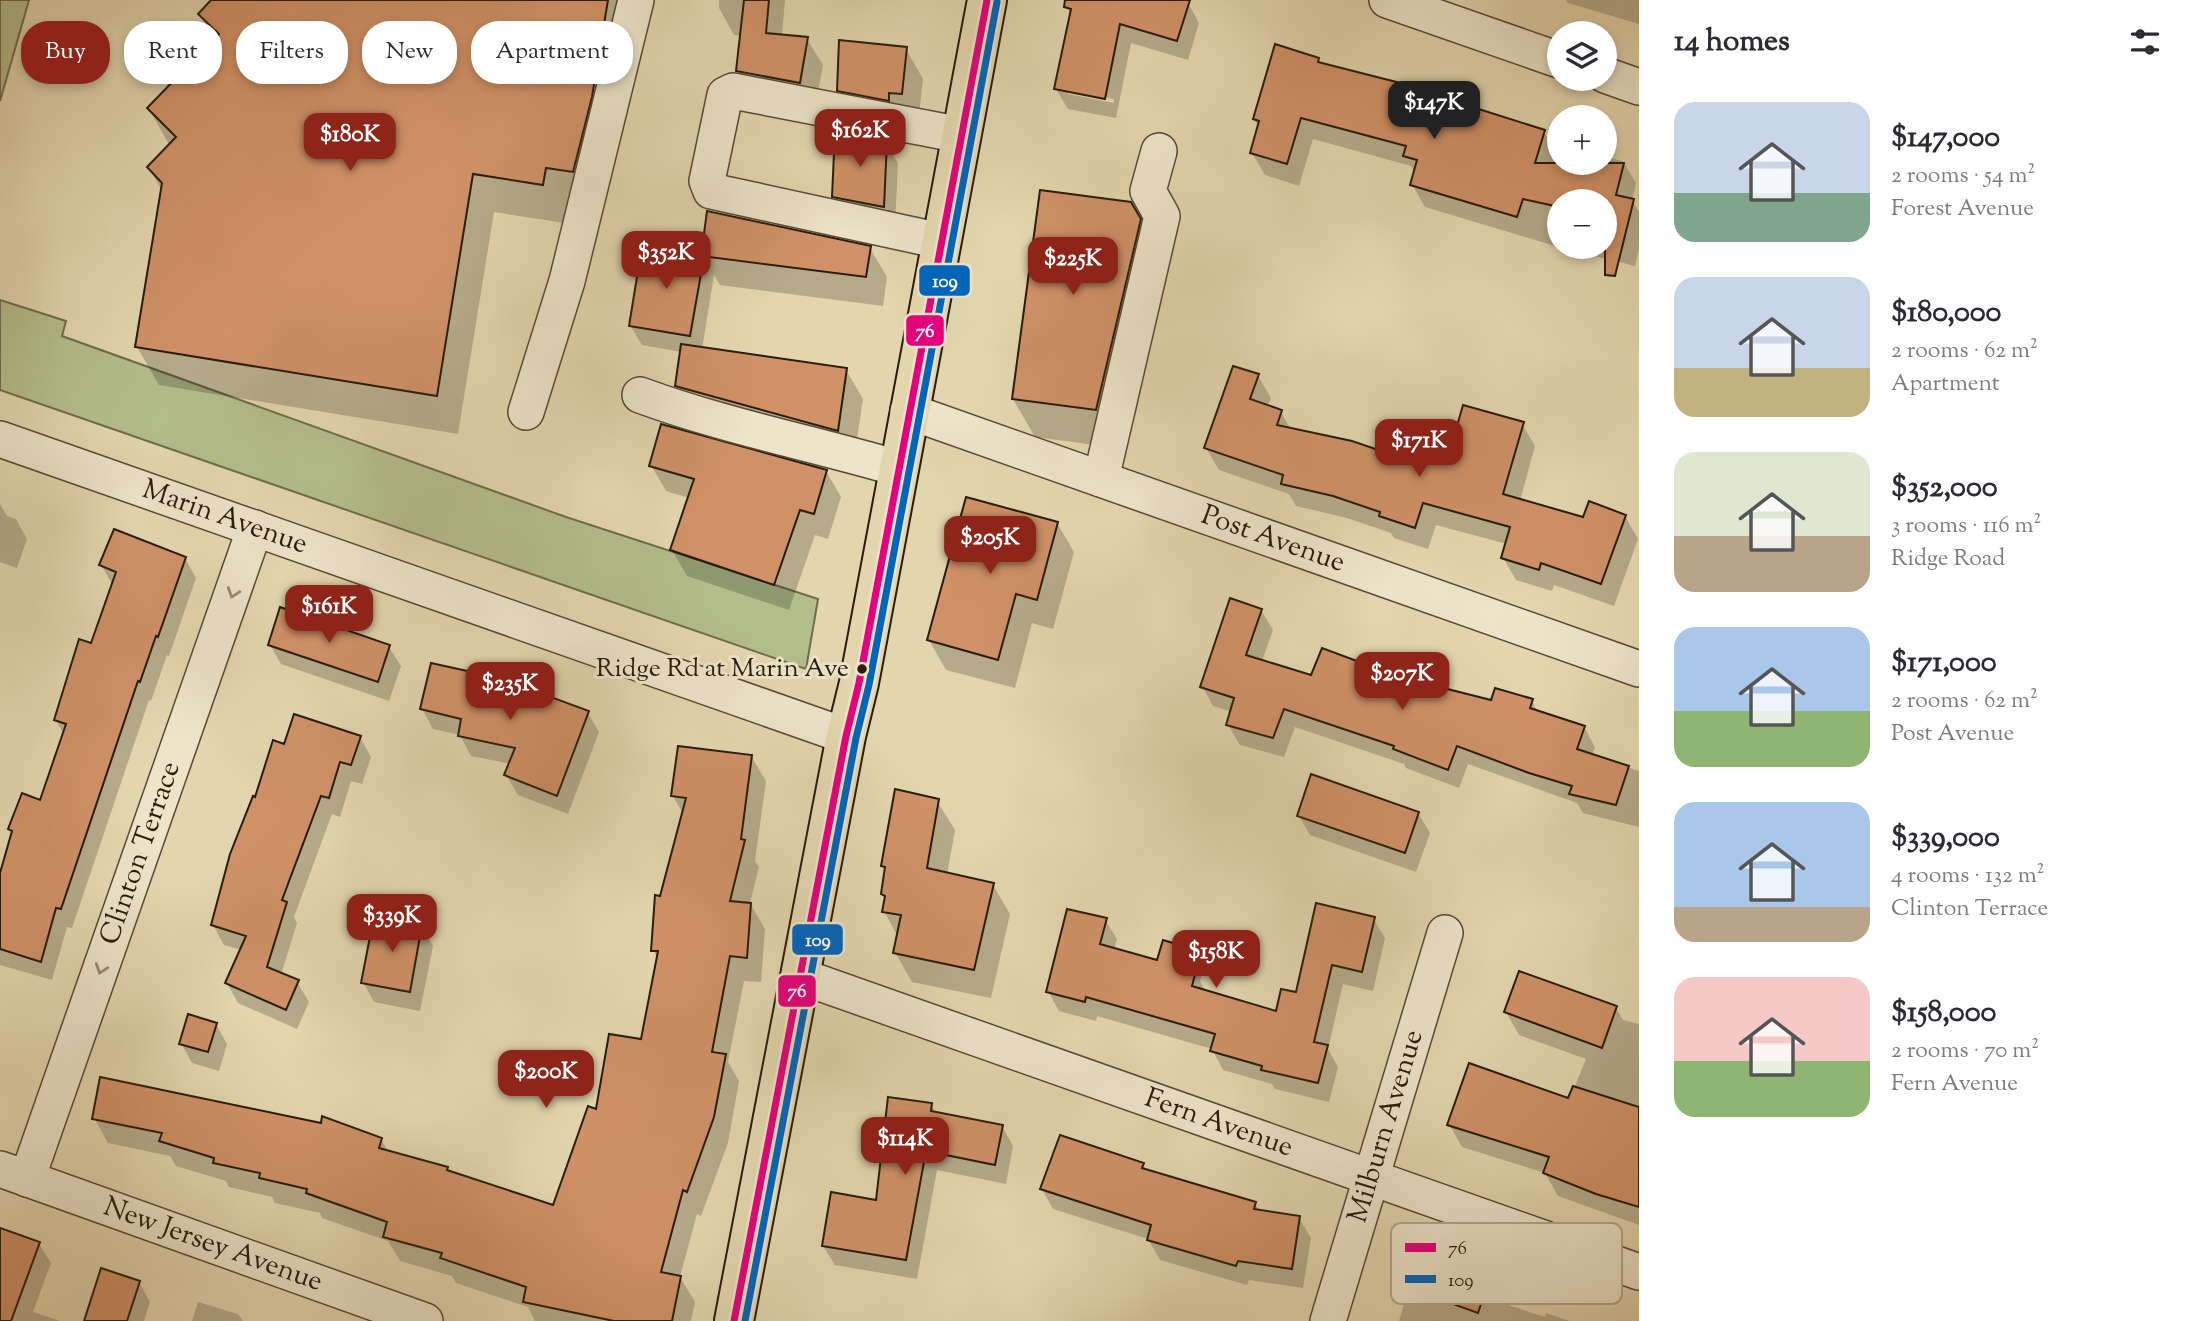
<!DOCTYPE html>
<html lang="en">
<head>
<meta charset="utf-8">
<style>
	body { margin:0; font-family:"Sorts Mill Goudy",serif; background:#f7f7f7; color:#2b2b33; height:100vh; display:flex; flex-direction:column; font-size:26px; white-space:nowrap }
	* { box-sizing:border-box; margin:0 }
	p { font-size:23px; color:#7c7c81 }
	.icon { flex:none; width:38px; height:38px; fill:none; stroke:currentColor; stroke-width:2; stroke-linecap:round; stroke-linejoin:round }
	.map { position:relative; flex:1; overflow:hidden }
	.drawer { display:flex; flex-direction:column; background:#fff; width:560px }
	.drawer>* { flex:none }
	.guide { position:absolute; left:21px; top:21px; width:665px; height:63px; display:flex; gap:14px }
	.tools { position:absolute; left:1547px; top:21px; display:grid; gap:14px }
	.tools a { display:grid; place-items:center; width:70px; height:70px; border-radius:50%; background:#fff; box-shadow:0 4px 10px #0003; font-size:35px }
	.price { position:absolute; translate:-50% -60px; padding:0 16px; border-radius:14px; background:#8f2418; color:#fff; font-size:23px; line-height:46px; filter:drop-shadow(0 2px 4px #0008) }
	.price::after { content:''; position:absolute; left:50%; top:42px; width:21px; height:16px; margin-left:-10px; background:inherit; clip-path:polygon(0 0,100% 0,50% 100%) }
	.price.current { background:#222; color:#fff }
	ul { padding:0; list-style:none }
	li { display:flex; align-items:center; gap:21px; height:175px; padding:0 35px }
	li span { display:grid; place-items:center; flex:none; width:196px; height:140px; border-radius:21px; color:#555 }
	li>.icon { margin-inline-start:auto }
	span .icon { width:84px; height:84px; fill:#fffc; stroke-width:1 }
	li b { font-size:30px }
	h2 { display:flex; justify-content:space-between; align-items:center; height:84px; padding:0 35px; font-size:30px }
	.tag { padding:0 24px; border-radius:28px; background:#fff; box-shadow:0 4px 10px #0003; font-size:24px; line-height:63px }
	.tag.current { background:#8f2418; color:#fff }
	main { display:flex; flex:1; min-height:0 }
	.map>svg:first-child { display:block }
	.green { fill:#b3be8a; stroke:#6e6d4c; stroke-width:2 }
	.shadow { fill:#0003; fill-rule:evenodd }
	.building { fill:#d09167; stroke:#281c0d; stroke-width:2 }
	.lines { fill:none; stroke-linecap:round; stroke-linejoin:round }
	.minor-casing { stroke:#574a35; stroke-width:38 }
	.major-casing { stroke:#281c0d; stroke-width:42 }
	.minor { stroke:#ede4ca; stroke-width:35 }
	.major { stroke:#e3d6ae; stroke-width:38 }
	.bus-1-casing { stroke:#ede4ca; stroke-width:12 }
	.bus-2-casing { stroke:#ede4ca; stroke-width:12 }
	.bus-1 { stroke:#e5007d; stroke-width:7 }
	.bus-2 { stroke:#0065bd; stroke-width:7 }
	.oneway { stroke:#948a75 }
	.bus-dot { fill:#281c0d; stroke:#ede4ca; stroke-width:2.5 }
	.labels { text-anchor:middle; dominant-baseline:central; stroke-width:6; stroke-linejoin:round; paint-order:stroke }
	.bus-label { font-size:26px; fill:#281c0d; stroke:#ede4ca; text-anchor:end }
	.street-label { font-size:28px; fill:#281c0d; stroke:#ede4ca }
	.key { fill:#ede4ca; stroke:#b2a891; stroke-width:2 }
	.key-label { font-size:19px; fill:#281c0d }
	.line-badge { stroke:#ede4ca; stroke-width:2.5 }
	.badge-label { font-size:19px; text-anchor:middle; font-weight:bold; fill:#fff }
</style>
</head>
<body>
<main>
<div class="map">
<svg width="1639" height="1321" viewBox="0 0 1639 1321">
	<rect width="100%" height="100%" fill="#e3d6ae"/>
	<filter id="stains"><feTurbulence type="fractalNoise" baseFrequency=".00286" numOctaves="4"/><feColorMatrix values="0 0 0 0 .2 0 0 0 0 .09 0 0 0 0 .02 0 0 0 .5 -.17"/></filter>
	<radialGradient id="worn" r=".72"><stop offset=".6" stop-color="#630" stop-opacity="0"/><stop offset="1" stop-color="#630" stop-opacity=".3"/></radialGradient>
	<!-- green -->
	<path class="green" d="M0,0H29L0,101Z
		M0,300L66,321L62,336L566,517L818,599L806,669L0,390Z"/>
	<!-- shadow -->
	<path class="shadow" d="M214,0H635L564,223L494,212L458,434L159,385L137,347L162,191L149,168L170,146L149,109L215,41L200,14Z
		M719,0H785L782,36L807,39L823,65L815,109L753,97L738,71L742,36L734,35L719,8Z
		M1069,0H1177L1188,3L1199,23L1188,60L1131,43L1116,118L1068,109L1056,89L1071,14L1067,7ZM1068,90L1114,99V103L1068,94Z
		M1566,0H1639V24L1568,3Z
		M906,49L923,79L918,123L856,120L839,90Z
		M1318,59L1321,64L1467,100L1472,109L1544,132L1551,144L1559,146V163H1605V157L1623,161L1636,183L1632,200L1639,212V249L1635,266L1555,246L1425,207L1412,184L1415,173L1411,166L1313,139L1299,186L1265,175L1252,153L1259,127L1254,119ZM1559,201H1605V247H1559Z
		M886,143L898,163L895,226L846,216L834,196Z
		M1130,204L1162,259L1118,448L1035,437L1013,399Z
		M644,248L705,259L703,255L870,248L887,277L883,306L720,285L714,275L702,349L846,370L863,399L854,459L694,415L677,385L681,352L642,345L630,325Z
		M1258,376L1271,398L1267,407L1281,412L1291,430L1400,459L1448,463L1522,424L1535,446L1520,501L1584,519L1625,516L1638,539L1614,606L1554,585L1552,591L1516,580L1503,558L1507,544L1436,525L1428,549L1394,538L1391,533L1347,518L1296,506L1289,494L1219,470L1206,448Z
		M651,465L826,471L841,497L828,539L815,535L789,610L687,576L672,550L689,498L666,491Z
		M0,504L7,516L16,519L27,539L17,568L0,562Z
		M1057,523L1074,552L1053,629L1032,623L1015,688L946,670L929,640Z
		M185,558L196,578L169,656L167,655L151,701L149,700L72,928L67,927L52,980L0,965V879L13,835L10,829L41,803L64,735L56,720L92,645L113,586L101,565Z
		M1261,610L1273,630L1262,661L1312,677L1400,679L1492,702L1532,701L1538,713L1584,727L1595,747L1592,756L1639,771V827L1583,813L1577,803L1468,764L1459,788L1406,768L1404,764L1295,727L1284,757L1240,745L1228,725L1232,712L1213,706L1202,686Z
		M270,645L389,647L401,666L389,701L281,664Z
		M422,709L588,713L599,732L568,814L518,795L506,775L511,764L471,756L460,735L433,729Z
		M360,737L371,757L362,784L351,781L340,817L332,814L294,917L297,923L281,975L297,982L309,1002L297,1029L238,1003L227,983L242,950L224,945L213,925L256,799L285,746Z
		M751,756L766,781L755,861L759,867L750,903L765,929L761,982L744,981L728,1062L739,1081L728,1143L701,1216L697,1214L680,1277L695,1302L691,1321H535L528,1307L456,1283L452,1276L400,1261L388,1241L322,1218L320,1213L275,1203L272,1197L229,1187L226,1181L176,1166L170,1156L108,1143L94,1118L381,1139L389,1153L447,1169L449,1173L554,1207L597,1111L643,1041L658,960L653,950L661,898L683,814L673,796Z
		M937,801L955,830L947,875L993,885L1010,914L991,998L912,982L895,952L898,937L884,911L886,900L882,894L886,872L882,866Z
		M1418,813L1430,833L1416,872L1310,835L1299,816Z
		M1373,918L1385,938L1373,991L1343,984L1328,1049L1338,1067L1329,1102L1275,1089L1272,1084L1223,1070L1212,1049L1097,1016L1096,1021L1059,1011L1048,991L1105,920L1117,939L1114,950L1158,962L1192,950L1203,970L1200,981L1206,992L1277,1013Z
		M421,926L433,946L420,1011L374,1002L363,982Z
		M1616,1008L1623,1020L1639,1024V1225L1558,1196L1545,1173L1462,1147L1449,1124L1569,1101L1586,1059L1519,1035L1506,1012Z
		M216,1024L227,1044L219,1071L192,1063L181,1043Z
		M931,1104L936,1113L1002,1126L1013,1146L1006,1184L937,1170L917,1279L835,1265L823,1246L877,1202Z
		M1143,1165L1146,1171L1255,1204L1260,1211L1299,1218L1311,1238L1303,1288L1249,1280L1247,1285L1160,1260L1148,1239L1053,1209L1042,1189Z
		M39,1244L51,1263L33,1312L60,1321H0V1246Z
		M1492,1271L1503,1291L1499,1302L1545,1317L1546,1313L1570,1321H1399L1407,1294L1402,1285Z
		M139,1282L150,1302L144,1321H86Z
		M198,1302L238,1314L243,1321H192Z"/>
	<!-- building -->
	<path class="building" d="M211,0H608L592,97L573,172L546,168L543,185L473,174L437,396L135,347L162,183L147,167L176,137L147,108L219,34L198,14Z
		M744,0H769L766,33L808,37L800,83L736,71Z
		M1065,0H1190L1177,41L1120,24L1105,99L1054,89L1071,9L1064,7Z
		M839,40L907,47L902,94L889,93V101L837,91Z
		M1275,44L1319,58L1318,62L1424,89L1425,86L1468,98L1466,105L1545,130L1535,163H1624L1616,195L1634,199L1615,276L1605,275V201H1559V207L1523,199L1517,217L1410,185L1417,160L1403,156L1406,146L1301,118L1287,164L1250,153L1259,121L1253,119Z
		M835,131L887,141L884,207L832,197Z
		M1040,190L1131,202L1141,219L1096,410L1012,399Z
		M707,211L871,246L866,277L701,256Z
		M642,246L704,257L690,336L629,326Z
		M681,344L847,368L838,431L675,386Z
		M1233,366L1259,374L1250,399L1282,410L1277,425L1352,441L1399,457L1402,446L1447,461L1463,405L1524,422L1503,494L1583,517L1589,501L1626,515L1601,584L1541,563L1539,570L1501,558L1510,527L1423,503L1415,528L1379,516L1380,512L1333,496L1281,484L1283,475L1204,448Z
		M661,424L827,470L814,514L800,510L774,585L670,550L694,479L649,466Z
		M966,497L1058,522L1037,600L1016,594L998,660L927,640Z
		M114,529L186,557L158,637L156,636L140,682L138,681L61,909L56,908L41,962L0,949V873L12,831L8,829L22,793L40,800L66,724L54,720L79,639L91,643L116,572L99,565Z
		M1230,598L1262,609L1246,655L1311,675L1322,648L1400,677L1491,700L1495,688L1533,699L1530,708L1585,726L1577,749L1629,766L1616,805L1569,794L1572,786L1529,773L1457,746L1448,770L1393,749L1394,746L1284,709L1273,738L1226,725L1234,698L1200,687Z
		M280,607L390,645L378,682L268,645Z
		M431,663L499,678L589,711L557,796L504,775L515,748L458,736L461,719L420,709Z
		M294,714L361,736L351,765L340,762L329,798L321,796L282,900L287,902L267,967L299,980L286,1010L225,983L246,936L211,925L230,854L253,796L255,797L273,740L284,744Z
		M678,746L752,755L741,839L745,840L730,901L751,903L747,958L730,956L712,1052L726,1054L714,1117L687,1192L683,1190L661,1272L681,1276L672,1321H614L523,1302L526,1287L440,1258L442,1253L383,1237L387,1222L306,1193L307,1189L259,1178L260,1173L213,1163L214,1158L159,1141L162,1133L92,1119L100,1077L321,1123L322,1116L382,1138L379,1148L448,1167L447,1170L553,1205L588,1106L596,1109L609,1034L641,1039L658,951H651L655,895L660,896L686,798L671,796Z
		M1311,774L1419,812L1405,853L1297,816Z
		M895,789L939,799L927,868L994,883L974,970L893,953L901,915L882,912L885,896L881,894L885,867L881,866Z
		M1316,903L1375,917L1362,972L1332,965L1314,1042L1328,1045L1318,1083L1261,1070L1262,1066L1210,1051L1215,1034L1086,997L1085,1002L1046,992L1067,909L1107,918L1100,944L1157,960L1163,940L1193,949L1188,969L1196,971L1192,986L1276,1011L1281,989L1296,992Z
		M374,916L422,925L410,992L361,983Z
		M1519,971L1617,1006L1602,1048L1504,1012Z
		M188,1014L217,1023L208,1052L179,1044Z
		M1469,1063L1568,1098L1573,1086L1639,1107V1207L1596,1194L1543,1173L1549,1157L1447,1125Z
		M888,1097L932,1103L931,1111L1003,1125L995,1165L926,1151L906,1260L822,1246L831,1192L876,1200Z
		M1060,1135L1144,1163L1142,1168L1256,1202L1254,1209L1300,1216L1292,1269L1238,1261L1236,1266L1147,1240L1151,1225L1040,1189Z
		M0,1228L40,1242L11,1321H0Z
		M1415,1243L1493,1269L1478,1313L1400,1285Z
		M101,1268L140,1281L127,1321H84Z"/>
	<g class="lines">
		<defs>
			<g id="minor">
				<path d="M1387,0L1559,60"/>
				<path d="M1605,75L1639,87"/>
				<path d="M941,241L711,191L707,181L725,95L733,91L961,135"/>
				<path d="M640,395C724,426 812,443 897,468"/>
				<path id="s1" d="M908,411L1639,669"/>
				<path d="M526,412L567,281L636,0"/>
				<path id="s2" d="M0,439L846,736"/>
				<path d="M1101,479L1162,216L1148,191L1159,151"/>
				<path id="s3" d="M800,976L1639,1272"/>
				<path id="s4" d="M0,1169L425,1321"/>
				<path id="s5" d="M27,1179L255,528"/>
				<path id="s6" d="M1328,1321L1445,933"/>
			</g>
			<path id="major" d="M734,1321L846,736L859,683L987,0"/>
		</defs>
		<!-- minor casing -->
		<use href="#minor" class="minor-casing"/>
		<!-- major casing -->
		<use href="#major" class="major-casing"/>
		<!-- minor -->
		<use href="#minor" class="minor"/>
		<!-- major -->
		<use href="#major" class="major"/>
		<defs>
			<path id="bus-1" d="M734,1321L846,736L859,683L987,0"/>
			<path id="bus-2" d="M745,1321L856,738L869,685L997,2"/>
		</defs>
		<!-- bus-1 casing -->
		<use href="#bus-1" class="bus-1-casing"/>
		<!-- bus-2 casing -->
		<use href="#bus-2" class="bus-2-casing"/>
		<!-- bus-1 -->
		<use href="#bus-1" class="bus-1"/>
		<!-- bus-2 -->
		<use href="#bus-2" class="bus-2"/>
	</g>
	<!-- one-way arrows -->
	<defs><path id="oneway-chevron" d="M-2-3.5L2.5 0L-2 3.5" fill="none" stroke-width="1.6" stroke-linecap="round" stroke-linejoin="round" transform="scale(1.75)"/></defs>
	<g class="oneway">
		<use href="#oneway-chevron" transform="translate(233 593) rotate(109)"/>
		<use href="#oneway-chevron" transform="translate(101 969) rotate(109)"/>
	</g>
	<!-- markers -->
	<circle class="bus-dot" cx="862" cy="669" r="6"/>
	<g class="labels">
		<!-- bus labels -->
		<g class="bus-label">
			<text x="849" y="669">Ridge Rd at Marin Ave</text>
		</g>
		<!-- street labels -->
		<g class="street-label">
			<text stroke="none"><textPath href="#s2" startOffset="238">Marin Avenue</textPath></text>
			<text stroke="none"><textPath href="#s1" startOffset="387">Post Avenue</textPath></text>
			<text stroke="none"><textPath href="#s5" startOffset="345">Clinton Terrace</textPath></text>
			<text stroke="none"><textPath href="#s3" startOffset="444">Fern Avenue</textPath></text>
			<text stroke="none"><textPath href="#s6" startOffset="203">Milburn Avenue</textPath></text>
			<text stroke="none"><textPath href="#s4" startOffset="226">New Jersey Avenue</textPath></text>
		</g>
	</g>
	<!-- legend -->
	<rect x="1391" y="1223" width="231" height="81" rx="10" class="key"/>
	<rect x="1405" y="1243" width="31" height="9" fill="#e5007d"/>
	<rect x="1405" y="1275" width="31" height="8" fill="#0065bd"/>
	<g class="key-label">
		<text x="1448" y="1254">76</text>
		<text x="1448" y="1286">109</text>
	</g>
	<g class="line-badge">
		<rect x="918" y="264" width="53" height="33" rx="7" fill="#0065bd"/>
		<rect x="905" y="314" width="40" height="33" rx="7" fill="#e5007d"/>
		<rect x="791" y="923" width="53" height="33" rx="7" fill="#0065bd"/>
		<rect x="777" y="974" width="40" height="34" rx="7" fill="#e5007d"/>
	</g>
	<g class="badge-label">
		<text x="945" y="287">109</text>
		<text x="925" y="337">76</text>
		<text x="818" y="946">109</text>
		<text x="797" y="997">76</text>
	</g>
	<rect width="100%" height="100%" filter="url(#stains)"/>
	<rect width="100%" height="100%" fill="url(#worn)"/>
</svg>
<div class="tools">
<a><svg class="icon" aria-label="layers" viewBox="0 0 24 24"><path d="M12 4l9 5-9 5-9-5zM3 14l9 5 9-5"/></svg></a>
<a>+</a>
<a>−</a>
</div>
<b class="price current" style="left:1434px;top:141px">$147K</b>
<b class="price" style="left:860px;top:169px">$162K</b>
<b class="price" style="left:350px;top:173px">$180K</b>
<b class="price" style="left:666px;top:291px">$352K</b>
<b class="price" style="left:1073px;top:297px">$225K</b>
<b class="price" style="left:1419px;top:479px">$171K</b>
<b class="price" style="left:990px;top:576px">$205K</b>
<b class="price" style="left:329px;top:645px">$161K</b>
<b class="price" style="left:1402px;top:712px">$207K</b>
<b class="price" style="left:510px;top:722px">$235K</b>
<b class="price" style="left:392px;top:954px">$339K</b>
<b class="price" style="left:1216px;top:990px">$158K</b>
<b class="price" style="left:546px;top:1110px">$200K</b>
<b class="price" style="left:905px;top:1177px">$114K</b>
<div class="guide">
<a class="tag current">Buy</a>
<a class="tag">Rent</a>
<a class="tag">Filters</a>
<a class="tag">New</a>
<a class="tag">Apartment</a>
</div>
</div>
<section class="drawer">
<h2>14 homes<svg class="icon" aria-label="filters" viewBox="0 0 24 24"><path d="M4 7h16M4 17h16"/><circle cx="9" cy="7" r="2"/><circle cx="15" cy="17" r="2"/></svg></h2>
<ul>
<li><span style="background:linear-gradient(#c9d6e8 65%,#7fa58c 0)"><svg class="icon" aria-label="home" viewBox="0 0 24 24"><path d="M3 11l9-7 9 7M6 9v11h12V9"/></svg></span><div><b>$147,000</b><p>2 rooms · 54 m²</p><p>Forest Avenue</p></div></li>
<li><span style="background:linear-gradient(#c9d6e8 65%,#c2b280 0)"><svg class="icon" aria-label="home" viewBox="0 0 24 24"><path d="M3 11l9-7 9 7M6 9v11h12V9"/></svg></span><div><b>$180,000</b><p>2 rooms · 62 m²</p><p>Apartment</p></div></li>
<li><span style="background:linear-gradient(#dfe7d0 60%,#b9a48a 0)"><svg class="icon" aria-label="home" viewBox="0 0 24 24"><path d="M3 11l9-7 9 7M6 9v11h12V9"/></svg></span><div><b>$352,000</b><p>3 rooms · 116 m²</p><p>Ridge Road</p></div></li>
<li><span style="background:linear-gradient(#a9c7e8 60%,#8fb573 0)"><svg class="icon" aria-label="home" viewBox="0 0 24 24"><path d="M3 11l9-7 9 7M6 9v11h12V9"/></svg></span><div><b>$171,000</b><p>2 rooms · 62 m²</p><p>Post Avenue</p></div></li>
<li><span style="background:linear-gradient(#a9c7e8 75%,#b9a48a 0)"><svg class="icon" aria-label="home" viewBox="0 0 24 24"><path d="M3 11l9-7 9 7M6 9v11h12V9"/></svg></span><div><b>$339,000</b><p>4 rooms · 132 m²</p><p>Clinton Terrace</p></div></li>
<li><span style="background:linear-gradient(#f6c9c9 60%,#8fb573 0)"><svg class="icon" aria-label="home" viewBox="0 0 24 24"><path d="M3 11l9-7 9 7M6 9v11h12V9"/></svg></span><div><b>$158,000</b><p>2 rooms · 70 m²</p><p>Fern Avenue</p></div></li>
</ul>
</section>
</main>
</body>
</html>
